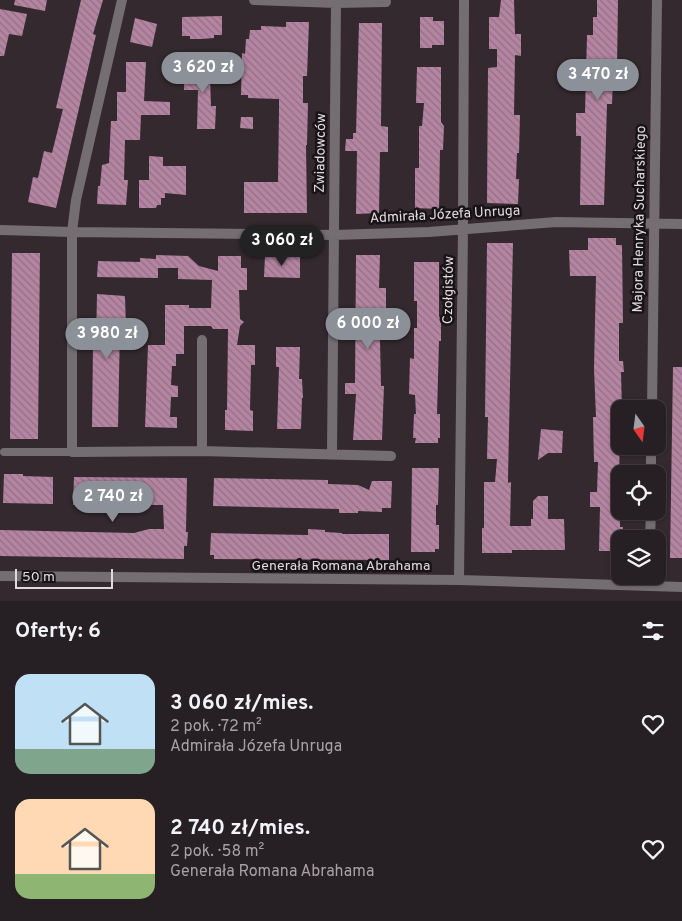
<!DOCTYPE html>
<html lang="pl">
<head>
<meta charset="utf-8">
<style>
	body { margin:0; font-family:Overpass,sans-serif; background:#2e272b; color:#f1f3f6; height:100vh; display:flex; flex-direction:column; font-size:19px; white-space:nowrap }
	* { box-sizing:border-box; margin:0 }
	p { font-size:16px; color:#a4a2a6 }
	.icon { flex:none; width:28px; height:28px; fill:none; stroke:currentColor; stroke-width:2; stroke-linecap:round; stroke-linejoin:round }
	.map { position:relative; height:601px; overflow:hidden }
	.drawer { display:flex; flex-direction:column; background:#261f23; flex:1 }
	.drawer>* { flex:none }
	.needle { width:32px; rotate:166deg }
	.fabs { position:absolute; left:611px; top:400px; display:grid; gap:10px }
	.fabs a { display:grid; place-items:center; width:55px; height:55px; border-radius:10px; background:#261f23; box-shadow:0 1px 4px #0004,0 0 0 1px #423d41; font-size:25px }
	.scale { position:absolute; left:15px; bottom:12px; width:98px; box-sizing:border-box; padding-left:5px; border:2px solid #e0d9dd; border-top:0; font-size:14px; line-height:18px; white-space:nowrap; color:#e0d9dd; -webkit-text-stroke:4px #181316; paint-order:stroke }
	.price { position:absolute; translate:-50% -42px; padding:0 11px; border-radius:18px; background:#8c9099; color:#fff; font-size:16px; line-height:32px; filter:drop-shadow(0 1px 2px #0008) }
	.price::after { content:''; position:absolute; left:50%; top:30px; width:15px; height:11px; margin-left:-8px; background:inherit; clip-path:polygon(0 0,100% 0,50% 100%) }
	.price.current { background:#222; color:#fff }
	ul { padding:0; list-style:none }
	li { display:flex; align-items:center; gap:15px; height:125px; padding:0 15px }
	li span { display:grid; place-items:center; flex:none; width:140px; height:100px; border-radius:15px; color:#555 }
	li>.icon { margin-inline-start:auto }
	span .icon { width:60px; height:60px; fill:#fffc; stroke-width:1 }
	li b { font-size:21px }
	h2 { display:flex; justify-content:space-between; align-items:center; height:60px; padding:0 15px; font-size:21px }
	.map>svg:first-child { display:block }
	.building { fill:url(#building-back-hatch) }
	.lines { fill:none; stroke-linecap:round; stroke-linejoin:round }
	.service { stroke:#746e72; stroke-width:8 }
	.minor { stroke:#746e72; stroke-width:10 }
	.labels { text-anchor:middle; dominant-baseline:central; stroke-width:5; stroke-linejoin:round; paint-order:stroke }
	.street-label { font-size:14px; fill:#e0d9dd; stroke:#181316 }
</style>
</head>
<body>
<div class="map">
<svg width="682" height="601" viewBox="0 0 682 601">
	<defs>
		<pattern id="building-back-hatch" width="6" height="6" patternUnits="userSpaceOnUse" patternTransform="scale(1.25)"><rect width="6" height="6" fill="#b484a1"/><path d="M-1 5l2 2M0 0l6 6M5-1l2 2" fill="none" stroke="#927084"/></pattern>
	</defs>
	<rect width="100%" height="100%" fill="#33292f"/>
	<!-- building -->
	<path class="building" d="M15,0H47L45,11L14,5Z
		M81,0H103L93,34L96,35L94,43L56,208L28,202L33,177L38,178L44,151L52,153L63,109L56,108Z
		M501,0H514L515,34H521V56L515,55L514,115H520L519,153H517L516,179H519L518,204L487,203L488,68L497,67V49H489V17H499Z
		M597,0H618L617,68H625V79L613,78L612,104H607L604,205H580L581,136H576V113H585L587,35H593V17H597Z
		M0,9L27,14L22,36L9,34L4,56H0Z
		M222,16V35H214V38L202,39H190V36H182V17Z
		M420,17H433V21H444V45H432V48H420Z
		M135,18L157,24L152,47L130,42Z
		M286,22H309L307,76H303V103H308L307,145H306L307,213H244V182H278L279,111V99L248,98V95H241L242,53L245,54L246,39H249L250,30H261V26L286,27Z
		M359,23H382L381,126L388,127V152H380L379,213L356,214L357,151H345L346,139H353V133H356Z
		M126,62H146L144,101L170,102V115H141L140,140H125L124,180H128L126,205L97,204L98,186H100L102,165L109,163L111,121H117V92H126Z
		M195,64L217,65V77H210L211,106H216L215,129H197L198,90H184V75H195Z
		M417,67H441V122L444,126L443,150H440L439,209L415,208V168H419V126H422L424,103H416Z
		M241,117H253V129L240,128Z
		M149,156L163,157V166H186V195L165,193V198H161V205H157L156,208H139V180H149Z
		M588,238H616V245H622L623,323H619V361H623L624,372H621L622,409H620V416H619L620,527H623L622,539H620V548H617V551H599L600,507H590V492H597L598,462H594L593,417H596L594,369L596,276H570L569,250H588Z
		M487,243H513L508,479V483L511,482L510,526H531V519H533V501L538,496H548V519H564L565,550H512V553H482V528H484V482H495L497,459H487L488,417H485Z
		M12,253H40L38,439H10Z
		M156,255L188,256L199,266L218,271V256H241V268H247V290H239L240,319L244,322L240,326L237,345H255V365H251L250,410L253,411V431L225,430V410H227L228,329H213L211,326H184V354H176V366H172L171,385L178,386V397H171L170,417H177V428L145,427L148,345H165V305H189V308H211L212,280L178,279V268H158V278L97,277L98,261L140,262V258L156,259Z
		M356,255H380L379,288H386V308H382V340H380L381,386H384L382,440H353L356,394H345V383H355Z
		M265,256L300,257V278L264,277Z
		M414,262H439V317H441V341H439L437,414H440V438H438V443H415L416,438H413L414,414H416L415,395L409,394L410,358L414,359V328H417V301H414Z
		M97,294L125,296L126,329H120L118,427H92L93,344H96Z
		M276,347H300L299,379H302L303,398H302L301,429H277L279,367H276Z
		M673,367H682V558H670Z
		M541,429L563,431L562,453H548L538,460Z
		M412,468H439L438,505H436V525H439V549H435V552H411Z
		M4,474H23V476L53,477V504L3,503Z
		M74,477L187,478L186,532H188L187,546H184V559L0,556V530L134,533L149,529H164L163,505H73Z
		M214,478L328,480V484L358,485L369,490L372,481H392L391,508H382V512L358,511V513H339V509L213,506Z
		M308,529L325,530V532L342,533V534H389V560L214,559V555H210L211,533L308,535Z"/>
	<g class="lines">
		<!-- service -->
		<path class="service" d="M4,452H72"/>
		<!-- minor -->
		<path class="minor" d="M122,0L76,200L72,232V452L202,451L391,456
			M254,0L336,3L386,2
			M0,230L72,232L334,235L429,232L556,222L682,224
			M652,409L657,0
			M202,451V340
			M332,453L336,3
			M651,474V446
			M650,539L651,511
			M0,576L459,580L682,587
			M459,580L463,228L464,0"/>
	</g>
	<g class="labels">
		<!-- street labels -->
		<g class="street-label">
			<text transform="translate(321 153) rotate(-89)">Zwiadowców</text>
			<text transform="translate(445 215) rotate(-3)">Admirała Józefa Unruga</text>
			<text transform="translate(640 219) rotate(-89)">Majora Henryka Sucharskiego</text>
			<text transform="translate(449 290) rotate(-89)">Czołgistów</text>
			<text x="341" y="566">Generała Romana Abrahama</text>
		</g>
	</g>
</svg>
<div class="fabs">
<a><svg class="needle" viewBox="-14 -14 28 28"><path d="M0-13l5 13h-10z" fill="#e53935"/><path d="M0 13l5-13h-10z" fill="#a4a2a6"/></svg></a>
<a><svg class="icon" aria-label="locate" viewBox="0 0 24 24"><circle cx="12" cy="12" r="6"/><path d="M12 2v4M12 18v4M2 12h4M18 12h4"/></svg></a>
<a><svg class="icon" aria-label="layers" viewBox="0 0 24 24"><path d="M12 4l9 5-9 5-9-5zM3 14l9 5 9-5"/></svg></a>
</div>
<div class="scale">50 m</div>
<b class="price" style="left:203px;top:94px">3 620 zł</b>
<b class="price" style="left:598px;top:101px">3 470 zł</b>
<b class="price current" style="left:282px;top:267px">3 060 zł</b>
<b class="price" style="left:368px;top:350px">6 000 zł</b>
<b class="price" style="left:107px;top:360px">3 980 zł</b>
<b class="price" style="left:113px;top:523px">2 740 zł</b>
</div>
<section class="drawer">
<h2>Oferty: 6<svg class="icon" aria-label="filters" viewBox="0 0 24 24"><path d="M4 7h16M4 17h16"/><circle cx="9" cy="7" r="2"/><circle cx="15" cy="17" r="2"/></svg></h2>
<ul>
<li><span style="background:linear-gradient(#bfe0f5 75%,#7fa58c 0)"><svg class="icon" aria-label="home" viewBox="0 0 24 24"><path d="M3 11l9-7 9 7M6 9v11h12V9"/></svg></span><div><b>3 060 zł/mies.</b><p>2 pok. · 72 m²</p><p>Admirała Józefa Unruga</p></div><svg class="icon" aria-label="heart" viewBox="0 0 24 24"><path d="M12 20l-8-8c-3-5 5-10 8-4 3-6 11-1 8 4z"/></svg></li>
<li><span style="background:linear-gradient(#ffd9b3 75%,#8fb573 0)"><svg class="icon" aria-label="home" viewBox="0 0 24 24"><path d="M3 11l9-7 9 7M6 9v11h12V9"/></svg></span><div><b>2 740 zł/mies.</b><p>2 pok. · 58 m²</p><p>Generała Romana Abrahama</p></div><svg class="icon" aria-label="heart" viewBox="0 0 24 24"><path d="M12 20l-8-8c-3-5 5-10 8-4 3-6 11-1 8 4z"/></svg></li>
</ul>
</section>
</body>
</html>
